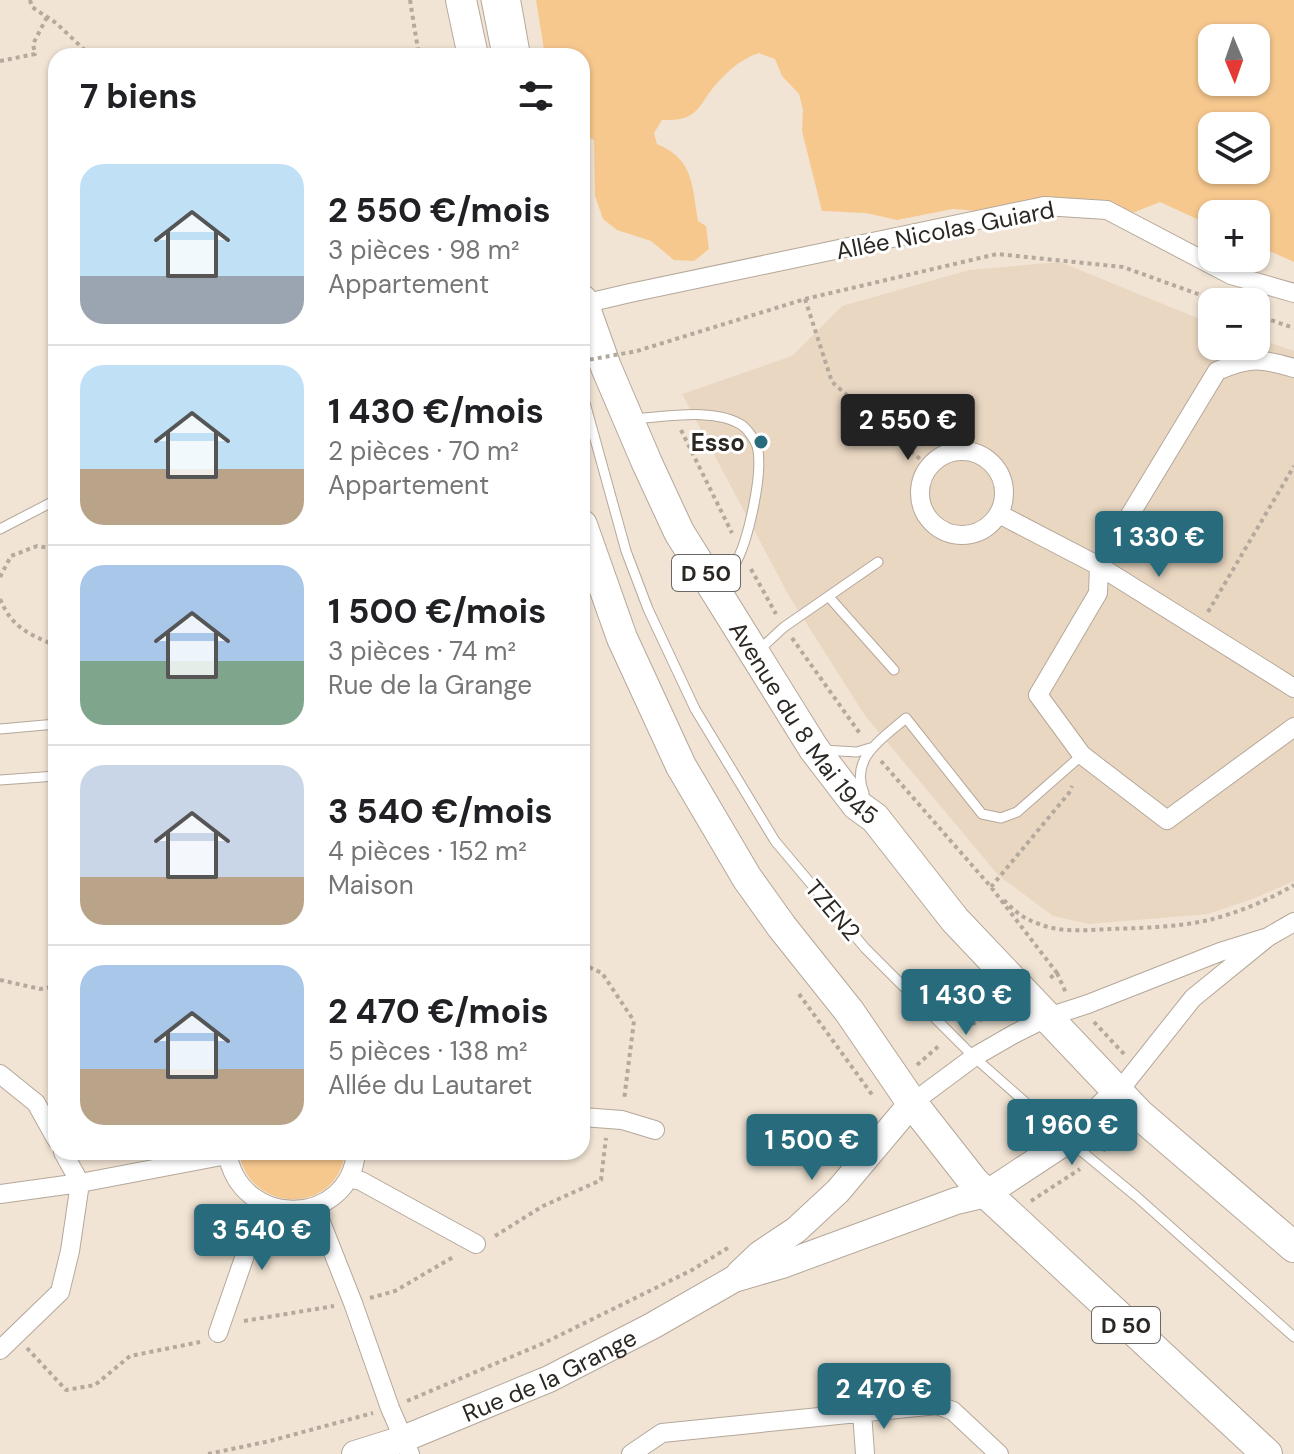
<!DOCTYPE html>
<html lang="fr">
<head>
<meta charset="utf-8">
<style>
	body { margin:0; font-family:"DM Sans",sans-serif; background:#f6f6f6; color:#202124; height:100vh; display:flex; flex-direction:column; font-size:30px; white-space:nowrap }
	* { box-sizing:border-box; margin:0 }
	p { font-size:26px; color:#757577 }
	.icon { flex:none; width:44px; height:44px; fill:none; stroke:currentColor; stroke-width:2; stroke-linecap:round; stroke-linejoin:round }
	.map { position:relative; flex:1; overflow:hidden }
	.panel { position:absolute; left:48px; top:48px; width:542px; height:1112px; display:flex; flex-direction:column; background:#fff; border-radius:24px; box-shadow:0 2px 6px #0004 }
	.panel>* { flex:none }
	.needle { width:52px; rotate:178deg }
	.controls { position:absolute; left:1198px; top:24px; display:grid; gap:16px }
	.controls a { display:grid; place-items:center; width:72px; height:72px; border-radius:16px; background:#fff; box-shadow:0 2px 6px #0004; font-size:40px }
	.price { position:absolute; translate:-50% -68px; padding:0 18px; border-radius:8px; background:#276b7c; color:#fff; font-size:26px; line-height:52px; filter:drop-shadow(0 2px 4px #0008) }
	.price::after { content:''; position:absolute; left:50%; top:48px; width:24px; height:18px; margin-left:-12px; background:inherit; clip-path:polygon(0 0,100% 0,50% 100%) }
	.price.on { background:#222; color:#fff }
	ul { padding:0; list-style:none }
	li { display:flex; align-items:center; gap:24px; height:200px; padding:0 32px }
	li+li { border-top:2px solid #e0e0e0 }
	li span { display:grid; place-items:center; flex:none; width:224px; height:160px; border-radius:24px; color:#555 }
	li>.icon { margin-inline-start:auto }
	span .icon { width:96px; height:96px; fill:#fffc; stroke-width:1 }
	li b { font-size:34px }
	h2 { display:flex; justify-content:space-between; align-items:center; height:96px; padding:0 32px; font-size:34px }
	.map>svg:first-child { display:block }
	.built { fill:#e9d7c2 }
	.green { fill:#f7c88e; fill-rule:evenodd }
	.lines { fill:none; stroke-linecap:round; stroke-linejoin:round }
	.lane-casing { stroke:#b5a89a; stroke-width:11 }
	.street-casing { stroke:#b5a89a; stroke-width:20 }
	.secondary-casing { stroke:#b5a89a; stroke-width:28 }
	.primary-casing { stroke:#b5a89a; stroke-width:32 }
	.path { stroke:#b4a99d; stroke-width:4; stroke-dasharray:4 4; stroke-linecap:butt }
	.lane { stroke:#fff; stroke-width:9 }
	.street { stroke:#fff; stroke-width:18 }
	.secondary { stroke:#fff; stroke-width:26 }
	.primary { stroke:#fff; stroke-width:30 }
	.path-bridge { stroke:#b4a99d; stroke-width:4; stroke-dasharray:4 4; stroke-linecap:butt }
	.poi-dot { fill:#276b7c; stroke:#fff; stroke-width:3 }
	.labels { text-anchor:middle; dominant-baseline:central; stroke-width:6; stroke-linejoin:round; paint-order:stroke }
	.shield { fill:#fff; stroke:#6b6864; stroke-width:2 }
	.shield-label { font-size:22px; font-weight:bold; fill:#2c2722 }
	.street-label { font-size:24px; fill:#2c2722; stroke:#fff }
	.poi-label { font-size:24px; font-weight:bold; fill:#2c2722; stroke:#fff; text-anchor:end }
</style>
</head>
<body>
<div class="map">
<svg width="1294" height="1454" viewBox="0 0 1294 1454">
	<rect width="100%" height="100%" fill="#f1e4d4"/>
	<!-- built -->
	<path class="built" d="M1060,262L1212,324V346H1256V338L1294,351V881L1255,898L1208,914L1089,924L1053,916L999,876L866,717L789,596L682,394L792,356L842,306L969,270Z"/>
	<!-- green -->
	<path class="green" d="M536,0H1294V262L1256,245V214H1212V226L1160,202L1135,212L1099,209L1004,213L953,209L897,220L866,213L822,211L802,131L803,110L799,94L782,76L775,59L759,53C739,59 722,76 709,93C703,102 698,112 687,117C680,120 670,120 662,120L654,133L657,144C694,159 692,186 698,221L706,226L709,249L694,261L674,260L651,241L617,230L603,219L595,196L594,140L582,134V56H545ZM1212,38H1256V82H1212ZM1212,126H1256V170H1212Z
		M239,1152H345C338,1215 249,1215 239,1152Z"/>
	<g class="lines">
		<defs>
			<path id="lane" d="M486,0L497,56
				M582,392L626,551L648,609L695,709L775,841L865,948L974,1057L1068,1140L1137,1197L1294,1337
				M634,419C665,417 716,407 743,426C748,430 755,440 757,446C764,472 748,543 734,566C730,573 723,579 717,584
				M0,529L56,500
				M829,597L894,670
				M758,651L784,627L878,562
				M0,729L56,724
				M822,750L857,752L870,748
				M0,780L56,776
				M864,793C849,758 883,738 906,718L982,814L1001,818L1017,812L1082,755"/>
			<path id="street" d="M583,304L630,293L1044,206L1107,210L1231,275L1294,293
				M1294,368C1260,358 1250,357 1217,371L1099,566L1098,593L1038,695L1082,755L1167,820L1294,727
				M920 493a42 42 0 1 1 84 0a42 42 0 1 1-84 0Z
				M999,514L1099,566L1294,688
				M0,1074L36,1103L56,1139
				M1119,1091L1193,998L1268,937L1294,922
				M912,1103L974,1057L1014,1034L1048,1017L1088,1004L1220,952L1268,937
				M582,1117L622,1120L655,1130
				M227,1152C240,1231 350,1227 356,1152
				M349,1178L361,1181L476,1244
				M0,1194L80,1183L227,1155
				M315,1207L353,1303L390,1408L410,1454
				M218,1333L259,1215V1202
				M0,1350L60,1292L70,1251L80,1183L63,1152
				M862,1412L865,1454
				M631,1454L662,1433L937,1405L953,1411L999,1454"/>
			<g id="secondary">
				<path d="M739,1274L760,1254L796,1230L838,1191L912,1103"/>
				<path id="s1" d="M355,1454L403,1439L549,1379L652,1326L734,1279L782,1265L956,1201L986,1194L1068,1140L1119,1091"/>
			</g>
			<g id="primary">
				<path d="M461,0L473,56"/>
				<path d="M505,0L515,56"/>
				<path id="s2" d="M582,300L606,367L647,463L679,532L814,749L857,805L875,818L955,920L1140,1115L1294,1247"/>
				<path d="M582,525L622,638L681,766L747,878L782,927L849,1011L912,1103L974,1182L1267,1454"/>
			</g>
		</defs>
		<!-- lane casing -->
		<use href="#lane" class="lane-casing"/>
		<!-- street casing -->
		<use href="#street" class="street-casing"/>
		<!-- secondary casing -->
		<use href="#secondary" class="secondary-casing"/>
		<!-- primary casing -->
		<use href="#primary" class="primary-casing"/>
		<!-- path -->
		<path class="path" d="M30,0L32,7L56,23L91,56
			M410,0L419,56
			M0,61L35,54L33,44L47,17
			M805,299L832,382L929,467
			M1256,315L1294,328
			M637,351L805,299L997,254L1123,267L1220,302
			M681,430L732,533
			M751,569L776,614
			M0,577L11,556L37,546L56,549
			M0,599C13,629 28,633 56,646
			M1208,612L1294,466
			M792,638L861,735
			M881,761L991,887L1057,973L1047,980
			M991,887L1069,793L1072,786
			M1004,900C1014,911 1024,919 1039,924C1061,933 1088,930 1111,929C1144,928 1178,927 1209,920C1237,913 1269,900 1294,885
			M582,964L602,973L634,1021L624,1100
			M1057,973L1066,993
			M0,980L40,989L56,986
			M799,994L873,1096
			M1094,1022L1124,1054
			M965,1028L1003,1008
			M917,1065L941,1044
			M1103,1151L1122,1132
			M1031,1201L1080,1169
			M495,1236L543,1206L601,1180L606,1138
			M370,1298L395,1291L455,1256
			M244,1321L334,1306
			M27,1348L66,1390L95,1385L130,1356L200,1342
			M407,1401L544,1343L692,1270L731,1246
			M208,1454L270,1441L373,1413"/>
		<!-- lane -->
		<use href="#lane" class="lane"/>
		<!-- street -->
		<use href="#street" class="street"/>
		<!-- secondary -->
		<use href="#secondary" class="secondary"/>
		<!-- primary -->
		<use href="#primary" class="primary"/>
		<!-- path-bridge -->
		<path class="path-bridge" d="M582,361L637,351"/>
	</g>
	<!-- markers -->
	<circle class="poi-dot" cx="761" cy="442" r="8"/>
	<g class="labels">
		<!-- shield labels -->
		<g class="shield">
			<rect x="672" y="555" width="68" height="36" rx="6"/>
			<rect x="1092" y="1307" width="68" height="36" rx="6"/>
		</g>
		<g class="shield-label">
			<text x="706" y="573">D 50</text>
			<text x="1126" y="1325">D 50</text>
		</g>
		<!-- street labels -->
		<g class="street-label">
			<text transform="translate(945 230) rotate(-11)">Allée Nicolas Guiard</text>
			<text stroke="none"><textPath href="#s2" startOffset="480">Avenue du 8 Mai 1945</textPath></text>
			<text transform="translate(833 910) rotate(50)">TZEN2</text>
			<text stroke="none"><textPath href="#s1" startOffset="210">Rue de la Grange</textPath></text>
		</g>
		<!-- poi labels -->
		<g class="poi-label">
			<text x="745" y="442">Esso</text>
		</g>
	</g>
</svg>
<div class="controls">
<a><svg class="needle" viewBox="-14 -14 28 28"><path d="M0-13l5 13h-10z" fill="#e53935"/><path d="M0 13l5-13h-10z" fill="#757577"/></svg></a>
<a><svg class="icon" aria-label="layers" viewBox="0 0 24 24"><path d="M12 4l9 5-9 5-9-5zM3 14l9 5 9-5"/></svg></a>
<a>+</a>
<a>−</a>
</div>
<b class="price on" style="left:908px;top:462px">2 550 €</b>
<b class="price" style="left:1159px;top:579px">1 330 €</b>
<b class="price" style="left:966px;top:1037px">1 430 €</b>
<b class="price" style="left:1072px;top:1167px">1 960 €</b>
<b class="price" style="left:812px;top:1182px">1 500 €</b>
<b class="price" style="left:262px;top:1272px">3 540 €</b>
<b class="price" style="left:884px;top:1431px">2 470 €</b>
<section class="panel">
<h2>7 biens<svg class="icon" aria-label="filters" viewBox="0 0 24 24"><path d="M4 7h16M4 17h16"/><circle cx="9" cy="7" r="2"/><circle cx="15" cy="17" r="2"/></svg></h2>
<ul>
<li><span style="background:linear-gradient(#bfe0f5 70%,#9aa5b1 0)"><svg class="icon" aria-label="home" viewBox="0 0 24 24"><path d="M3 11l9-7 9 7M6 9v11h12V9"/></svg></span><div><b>2 550 €/mois</b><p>3 pièces · 98 m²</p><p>Appartement</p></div></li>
<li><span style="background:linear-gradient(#bfe0f5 65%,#b9a48a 0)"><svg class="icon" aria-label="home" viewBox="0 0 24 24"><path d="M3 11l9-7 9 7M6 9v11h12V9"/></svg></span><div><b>1 430 €/mois</b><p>2 pièces · 70 m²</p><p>Appartement</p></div></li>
<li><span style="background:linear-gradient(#a9c7e8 60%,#7fa58c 0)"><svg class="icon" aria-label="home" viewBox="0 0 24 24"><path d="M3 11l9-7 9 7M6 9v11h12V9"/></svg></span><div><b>1 500 €/mois</b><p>3 pièces · 74 m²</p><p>Rue de la Grange</p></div></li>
<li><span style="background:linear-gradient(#c9d6e8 70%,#b9a48a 0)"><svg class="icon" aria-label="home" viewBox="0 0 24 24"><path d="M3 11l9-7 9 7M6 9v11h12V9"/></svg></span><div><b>3 540 €/mois</b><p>4 pièces · 152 m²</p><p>Maison</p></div></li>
<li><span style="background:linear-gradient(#a9c7e8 65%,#b9a48a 0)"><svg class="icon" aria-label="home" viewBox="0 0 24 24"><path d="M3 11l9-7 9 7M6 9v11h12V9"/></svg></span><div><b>2 470 €/mois</b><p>5 pièces · 138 m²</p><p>Allée du Lautaret</p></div></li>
</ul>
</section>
</div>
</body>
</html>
